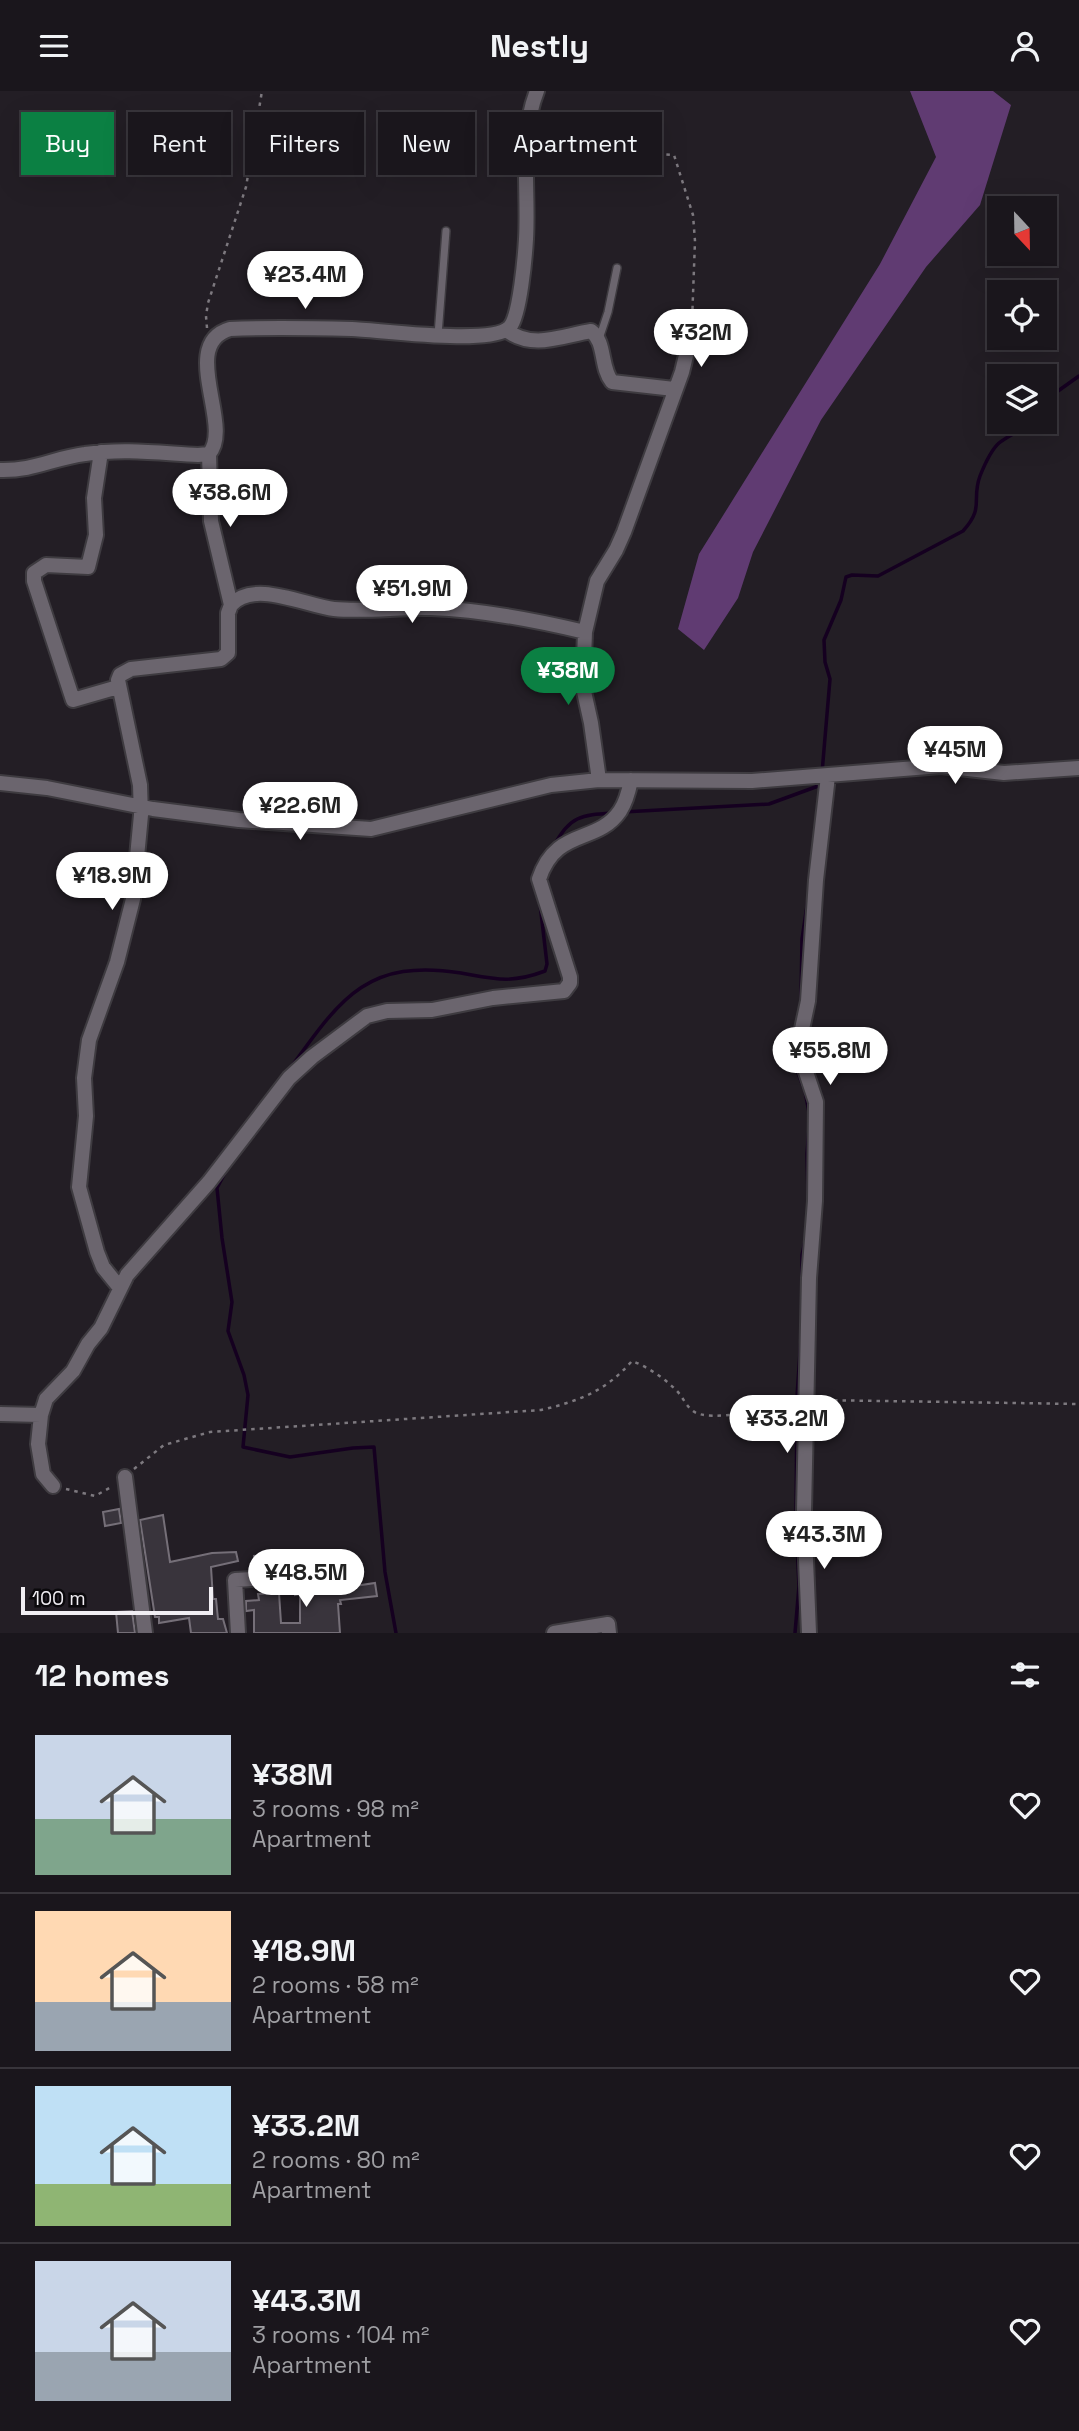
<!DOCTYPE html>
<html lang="en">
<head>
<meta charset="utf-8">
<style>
	body { margin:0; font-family:"Space Grotesk",sans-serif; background:#231f25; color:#f1f3f6; height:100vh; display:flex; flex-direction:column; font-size:26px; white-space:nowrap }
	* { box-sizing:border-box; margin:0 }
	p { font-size:23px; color:#9f9fa3 }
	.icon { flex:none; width:38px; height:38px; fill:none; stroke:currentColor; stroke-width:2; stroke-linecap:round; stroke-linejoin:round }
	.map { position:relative; height:1542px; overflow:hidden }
	.drawer { display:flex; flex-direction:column; background:#1a161c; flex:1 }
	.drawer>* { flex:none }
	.hud { position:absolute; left:21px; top:21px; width:700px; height:63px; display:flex; gap:14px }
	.needle { width:46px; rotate:158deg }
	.controls { position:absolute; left:987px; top:105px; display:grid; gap:14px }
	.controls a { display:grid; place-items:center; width:70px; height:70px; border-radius:0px; background:#1a161c; box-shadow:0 7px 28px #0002,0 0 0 2px #38353b; font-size:35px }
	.scale { position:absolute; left:21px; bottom:18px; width:192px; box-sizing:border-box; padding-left:7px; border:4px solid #f1eef3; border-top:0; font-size:19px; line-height:24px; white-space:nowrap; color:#f1eef3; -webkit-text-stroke:5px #0b090c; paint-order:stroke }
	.price { position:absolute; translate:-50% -60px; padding:0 16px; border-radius:24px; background:#fff; color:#222; font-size:23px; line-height:46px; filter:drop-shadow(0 2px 4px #0008) }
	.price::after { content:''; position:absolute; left:50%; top:42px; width:21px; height:16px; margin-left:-10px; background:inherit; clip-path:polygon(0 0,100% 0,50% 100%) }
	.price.on { background:#0b8043; color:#fff }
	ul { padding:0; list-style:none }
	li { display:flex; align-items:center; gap:21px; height:175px; padding:0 35px }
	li+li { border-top:2px solid #38353b }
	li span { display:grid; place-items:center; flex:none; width:196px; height:140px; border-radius:0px; color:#555 }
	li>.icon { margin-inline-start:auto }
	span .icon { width:84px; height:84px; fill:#fffc; stroke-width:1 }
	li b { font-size:30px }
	h2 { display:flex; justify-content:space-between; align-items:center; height:84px; padding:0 35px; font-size:30px }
	.chip { padding:0 24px; border-radius:0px; background:#1a161c; box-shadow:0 7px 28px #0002,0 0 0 2px #38353b; font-size:24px; line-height:63px }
	.chip.on { background:#0b8043; color:#fff }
	header { display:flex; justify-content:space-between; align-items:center; height:91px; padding:0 35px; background:#1a161c; font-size:32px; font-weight:600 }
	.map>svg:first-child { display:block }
	.forest { fill:#603b72 }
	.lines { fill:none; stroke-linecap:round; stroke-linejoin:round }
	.stream { stroke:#150020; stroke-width:3.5 }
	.building { fill:#39343c; stroke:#756f78; stroke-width:2 }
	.lane-casing { stroke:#3e3b40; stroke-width:10 }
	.street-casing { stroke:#3e3b40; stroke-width:18 }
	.path { stroke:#7d797f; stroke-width:2.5; stroke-dasharray:3.5 5; stroke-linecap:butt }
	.lane { stroke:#6b656e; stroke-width:7 }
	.street { stroke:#6b656e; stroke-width:14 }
</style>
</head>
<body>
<header><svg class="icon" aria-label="menu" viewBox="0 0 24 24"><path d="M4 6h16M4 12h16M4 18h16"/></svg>Nestly<svg class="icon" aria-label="person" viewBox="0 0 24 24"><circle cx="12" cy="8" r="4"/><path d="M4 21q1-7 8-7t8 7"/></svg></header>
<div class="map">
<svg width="1079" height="1542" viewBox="0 0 1079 1542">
	<rect width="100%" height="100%" fill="#231e25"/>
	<!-- forest -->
	<path class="forest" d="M910,0H993L1011,14L980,114L926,176L821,329L753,461L738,507L704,559L678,538L699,463L880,173L936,66Z"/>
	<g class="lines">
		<!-- stream -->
		<path class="stream" d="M1045,313L1051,305L1079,285
			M822,682L830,588L825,571L824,549L841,509L846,486L852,484L878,485L963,440C985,416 971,409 980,385C984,375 991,359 999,352C1009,344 1021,340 1031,331
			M623,721L769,713L821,694
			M554,755C569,725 582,724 612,722
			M801,908L802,848L808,808
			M793,960V969L805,1000L810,1027
			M292,975C341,907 368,867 461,882C495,888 511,893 545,880L547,873L540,813
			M228,1076L217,1097L222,1147L232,1211L228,1240L244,1284L248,1304L243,1356L290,1366L353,1357L374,1356L385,1481L396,1542
			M808,1103L807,1063L809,1038
			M802,1208V1164L806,1146
			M795,1542L799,1495L796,1429L797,1305L801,1247"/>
	</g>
	<!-- building -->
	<path class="building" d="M119,1418L121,1432L105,1435L103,1421Z
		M163,1424L170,1471L212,1462L236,1461L238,1470L211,1476L213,1508H216L218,1528H223L227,1542H191L189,1527L159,1532V1526H155L140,1429Z
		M282,1463L283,1477L255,1478L254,1465Z
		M312,1488L314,1501L375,1492L377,1505L340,1509L341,1513H338L340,1542H254V1519L246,1520V1510L259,1509L258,1503L279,1502L281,1532H300V1503L295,1504L294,1492L296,1489Z
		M132,1520L135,1542H118L116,1521Z"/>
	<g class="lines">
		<defs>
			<path id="lane" d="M528,66L618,75
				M438,244L446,140
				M599,248L608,221L617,177"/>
			<path id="street" d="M506,239C533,259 561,245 591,240C606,251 600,276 612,291L674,298
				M101,361L94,407L96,444L88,476L46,474L34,482V490L73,609L118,596
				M0,379C34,380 53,367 85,363C123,357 160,362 198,364L209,363C234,335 178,253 230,238C270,236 312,237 352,238C380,239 493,255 510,236C520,224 525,165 526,148C529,100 519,45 537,0
				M231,514C254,488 306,515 334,518C366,521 399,516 431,517C483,519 535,529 585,541
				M599,689L591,632L583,596L585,541L597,490L616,459L624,441L682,281L691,244
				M0,692L47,697L153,718L239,729L371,738L551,694L599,689L752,690L941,675L1004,682L1079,677
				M120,1197L103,1176L97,1161L79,1096L86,1025L84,987L89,949L117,871L133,808L141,724L140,694L118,589L120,584L131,578L221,568L228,562V522L231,514L211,430L209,363
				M0,1323L41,1324
				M125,1386L145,1542
				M53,1395L43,1383L38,1353L41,1324L46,1308L73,1280L88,1253L101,1237L127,1184L209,1091L289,987L312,966L367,925L387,920L432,919L493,907L564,900L570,892V886L539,788C556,736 597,754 620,720C626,711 629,699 631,689
				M238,1542L235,1489L287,1486
				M554,1542L608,1533L609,1542
				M809,1542L804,1420L809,1187L815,1110L816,1011L798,957L808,910L816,789L828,685"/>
		</defs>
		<!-- lane casing -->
		<use href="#lane" class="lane-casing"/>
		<!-- street casing -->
		<use href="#street" class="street-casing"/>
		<!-- path -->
		<path class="path" d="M626,72L649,62L674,64L693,124L695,150L692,231
			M207,237L206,225L208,212L246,96L262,0
			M817,1309L1079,1313
			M134,1378L164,1354L210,1341L541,1319C579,1310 606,1300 632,1270C648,1276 664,1287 676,1299C683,1306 686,1315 693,1320C710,1333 773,1316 794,1311
			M66,1398L95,1405L113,1395"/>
		<!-- lane -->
		<use href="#lane" class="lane"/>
		<!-- street -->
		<use href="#street" class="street"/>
	</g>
</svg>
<div class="controls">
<a><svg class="needle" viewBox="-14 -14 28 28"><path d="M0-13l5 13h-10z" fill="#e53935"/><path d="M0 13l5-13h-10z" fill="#9f9fa3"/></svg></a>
<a><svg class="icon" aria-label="locate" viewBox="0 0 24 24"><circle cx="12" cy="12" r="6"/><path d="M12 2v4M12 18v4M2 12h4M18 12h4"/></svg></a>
<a><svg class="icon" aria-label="layers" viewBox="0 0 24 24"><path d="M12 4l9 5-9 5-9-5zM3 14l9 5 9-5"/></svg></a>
</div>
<div class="scale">100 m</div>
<b class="price" style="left:305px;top:220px">¥23.4M</b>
<b class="price" style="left:701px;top:278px">¥32M</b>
<b class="price" style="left:230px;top:438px">¥38.6M</b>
<b class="price" style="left:412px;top:534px">¥51.9M</b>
<b class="price on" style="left:568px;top:616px">¥38M</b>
<b class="price" style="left:955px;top:695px">¥45M</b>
<b class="price" style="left:300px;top:751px">¥22.6M</b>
<b class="price" style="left:112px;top:821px">¥18.9M</b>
<b class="price" style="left:830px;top:996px">¥55.8M</b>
<b class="price" style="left:787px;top:1364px">¥33.2M</b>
<b class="price" style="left:824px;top:1480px">¥43.3M</b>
<b class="price" style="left:306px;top:1518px">¥48.5M</b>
<div class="hud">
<a class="chip on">Buy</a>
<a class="chip">Rent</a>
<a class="chip">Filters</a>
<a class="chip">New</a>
<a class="chip">Apartment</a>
</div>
</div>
<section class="drawer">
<h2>12 homes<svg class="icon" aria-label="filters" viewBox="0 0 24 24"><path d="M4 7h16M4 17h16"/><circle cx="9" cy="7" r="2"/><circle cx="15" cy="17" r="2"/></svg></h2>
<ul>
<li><span style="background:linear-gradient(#c9d6e8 60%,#7fa58c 0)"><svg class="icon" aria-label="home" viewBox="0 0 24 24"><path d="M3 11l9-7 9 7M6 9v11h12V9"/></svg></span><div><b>¥38M</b><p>3 rooms · 98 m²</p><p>Apartment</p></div><svg class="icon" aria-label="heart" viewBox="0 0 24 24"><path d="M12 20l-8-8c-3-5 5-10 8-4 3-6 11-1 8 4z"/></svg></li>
<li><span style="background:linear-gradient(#ffd9b3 65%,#9aa5b1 0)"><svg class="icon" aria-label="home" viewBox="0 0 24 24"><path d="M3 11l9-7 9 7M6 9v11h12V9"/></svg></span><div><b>¥18.9M</b><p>2 rooms · 58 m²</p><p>Apartment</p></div><svg class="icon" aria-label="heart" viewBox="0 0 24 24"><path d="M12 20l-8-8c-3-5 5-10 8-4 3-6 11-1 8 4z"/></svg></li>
<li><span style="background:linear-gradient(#bfe0f5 70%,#8fb573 0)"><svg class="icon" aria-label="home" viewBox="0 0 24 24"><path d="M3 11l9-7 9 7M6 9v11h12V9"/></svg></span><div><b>¥33.2M</b><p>2 rooms · 80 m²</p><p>Apartment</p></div><svg class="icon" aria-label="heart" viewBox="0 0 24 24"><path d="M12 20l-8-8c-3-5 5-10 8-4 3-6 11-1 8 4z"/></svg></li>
<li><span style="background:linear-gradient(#c9d6e8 65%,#9aa5b1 0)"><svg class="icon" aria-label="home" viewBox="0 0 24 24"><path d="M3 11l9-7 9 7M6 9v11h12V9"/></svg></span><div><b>¥43.3M</b><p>3 rooms · 104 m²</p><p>Apartment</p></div><svg class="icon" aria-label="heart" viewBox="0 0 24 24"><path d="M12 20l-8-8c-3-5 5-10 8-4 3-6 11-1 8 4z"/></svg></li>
</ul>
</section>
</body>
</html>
